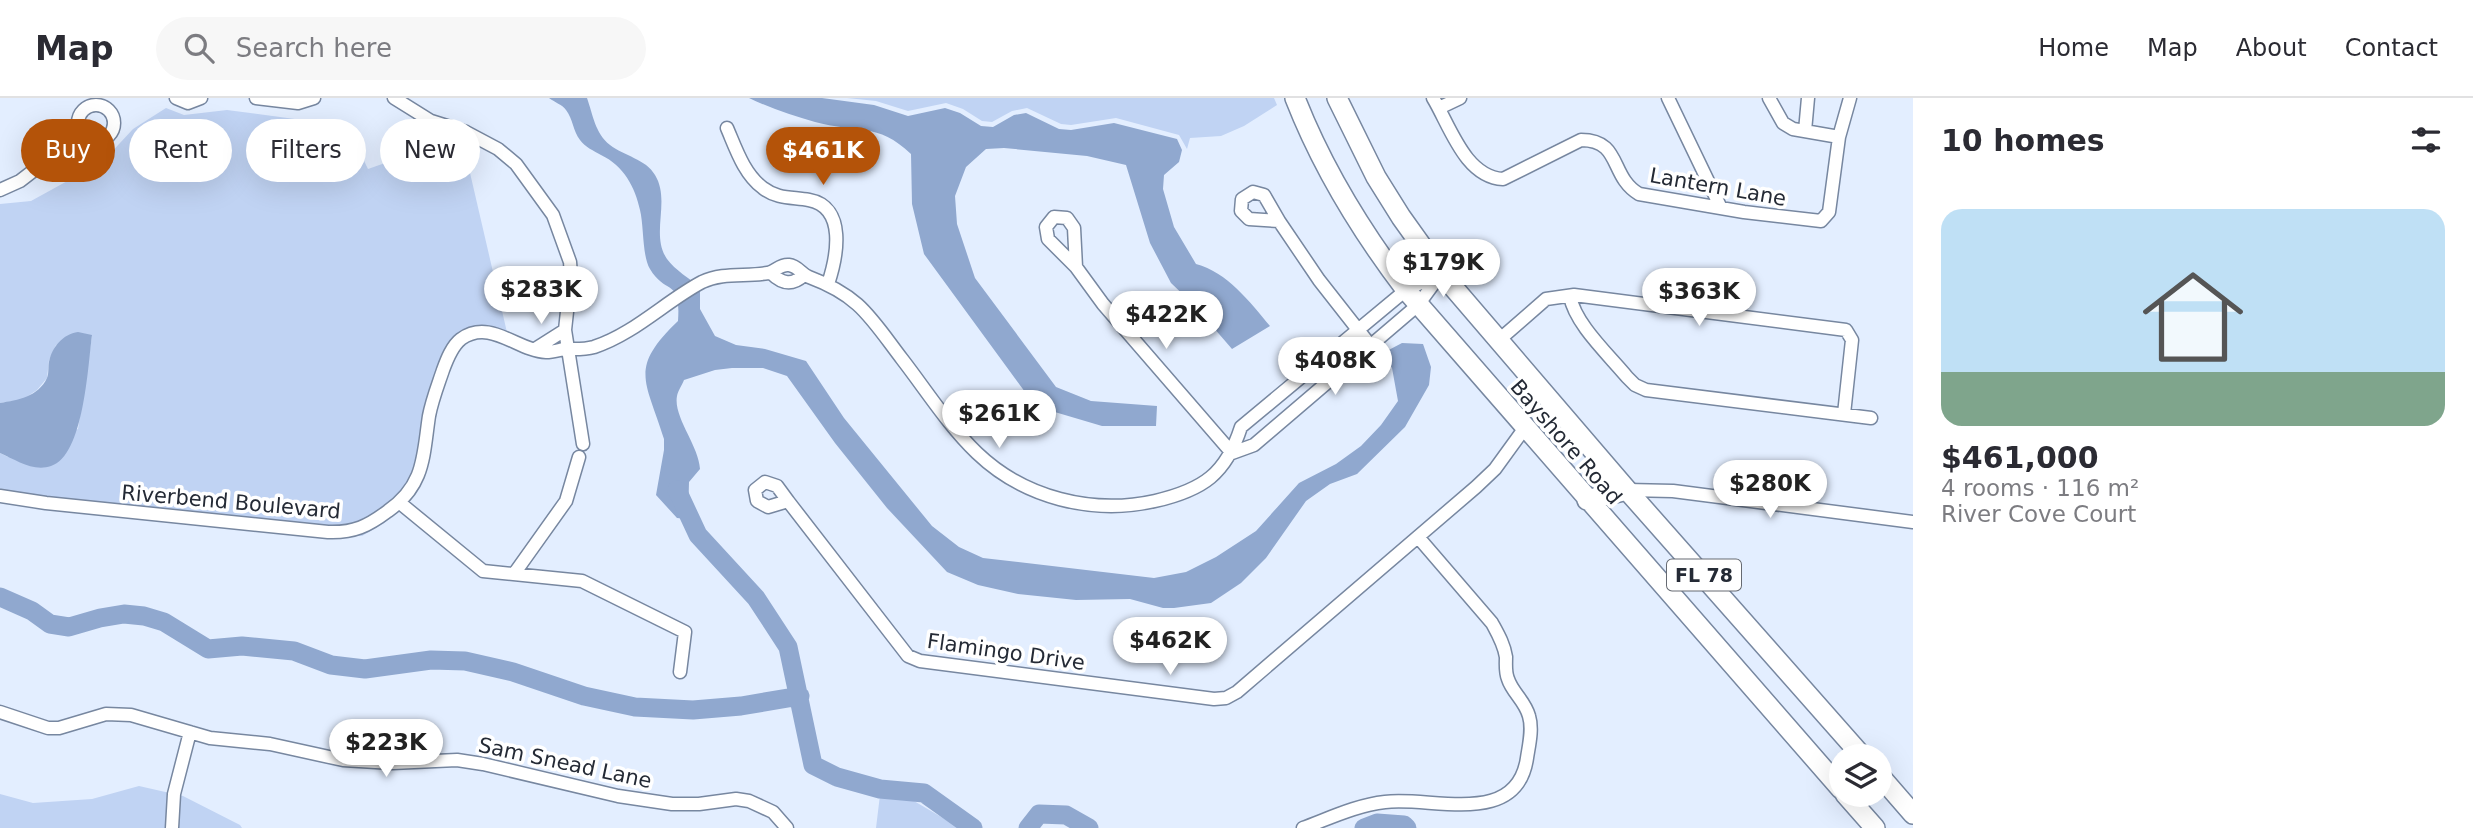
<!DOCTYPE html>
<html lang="en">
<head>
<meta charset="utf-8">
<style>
	body { margin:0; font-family:"DejaVu Sans",sans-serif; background:#f7f7f7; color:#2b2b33; height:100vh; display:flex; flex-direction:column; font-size:26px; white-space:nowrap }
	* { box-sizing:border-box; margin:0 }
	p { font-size:23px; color:#7c7c81 }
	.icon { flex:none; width:38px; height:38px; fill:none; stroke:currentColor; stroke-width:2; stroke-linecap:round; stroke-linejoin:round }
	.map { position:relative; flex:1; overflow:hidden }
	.panel { display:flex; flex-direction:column; background:#fff; width:560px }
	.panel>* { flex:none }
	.top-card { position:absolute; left:21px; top:21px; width:665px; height:63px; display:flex; gap:14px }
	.buttons { position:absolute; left:1829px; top:646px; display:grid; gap:14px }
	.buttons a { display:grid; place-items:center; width:63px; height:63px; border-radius:50%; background:#fff; box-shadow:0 7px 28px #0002; font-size:35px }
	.price { position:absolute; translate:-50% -60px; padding:0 16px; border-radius:24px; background:#fff; color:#222; font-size:23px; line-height:46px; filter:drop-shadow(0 2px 4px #0008) }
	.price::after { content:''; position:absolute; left:50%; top:42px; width:21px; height:16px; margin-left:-10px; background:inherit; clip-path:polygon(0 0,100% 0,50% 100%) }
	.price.current { background:#b45309; color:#fff }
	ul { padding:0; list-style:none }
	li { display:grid; align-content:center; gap:14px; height:371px; padding:0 28px }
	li+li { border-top:2px solid #e1e1e2 }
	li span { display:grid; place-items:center; height:217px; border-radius:21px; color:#555 }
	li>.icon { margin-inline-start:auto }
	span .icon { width:126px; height:126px; fill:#fffc; stroke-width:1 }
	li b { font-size:30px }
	h2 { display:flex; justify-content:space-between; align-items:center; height:84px; padding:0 28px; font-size:30px }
	.tag { padding:0 24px; border-radius:32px; background:#fff; box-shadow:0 7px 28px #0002; font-size:24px; line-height:63px }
	.tag.current { background:#b45309; color:#fff }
	header { display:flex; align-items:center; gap:42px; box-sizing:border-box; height:98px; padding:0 35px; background:#fff; border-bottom:2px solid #e1e1e2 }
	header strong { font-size:33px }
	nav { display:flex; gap:38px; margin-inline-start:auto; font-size:24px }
	.search { width:490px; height:63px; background:#f7f7f7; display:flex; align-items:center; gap:18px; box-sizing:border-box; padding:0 24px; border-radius:38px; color:#7c7c81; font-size:26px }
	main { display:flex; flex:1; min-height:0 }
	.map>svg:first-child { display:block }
	.green { fill:#c0d3f3 }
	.water { fill:#90a8cf }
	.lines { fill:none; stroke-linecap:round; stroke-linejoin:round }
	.river { stroke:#90a8cf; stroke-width:19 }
	.street-casing { stroke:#7787a0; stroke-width:15 }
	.primary-casing { stroke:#7787a0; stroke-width:22 }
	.street { stroke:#fff; stroke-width:12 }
	.primary { stroke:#fff; stroke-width:19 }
	.labels { text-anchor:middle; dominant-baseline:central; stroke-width:7; stroke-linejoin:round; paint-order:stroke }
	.shield { fill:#fff; stroke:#666a72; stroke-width:2 }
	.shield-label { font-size:19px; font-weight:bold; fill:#242a35 }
	.street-label { font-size:21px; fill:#242a35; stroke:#fff }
</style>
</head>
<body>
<header>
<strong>Map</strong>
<div class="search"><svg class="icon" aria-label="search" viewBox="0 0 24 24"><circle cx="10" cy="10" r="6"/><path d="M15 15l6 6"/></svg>Search here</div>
<nav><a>Home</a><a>Map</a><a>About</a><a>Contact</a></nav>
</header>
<main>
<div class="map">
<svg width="1913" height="730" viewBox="0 0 1913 730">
	<rect width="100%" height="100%" fill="#e3eeff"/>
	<!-- green -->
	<path class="green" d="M847,0H1274L1277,7L1244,28L1221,38L1190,40L1187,51L1179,37L1116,20L1071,27L1061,26L1027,10L1012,13L992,24L982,23L963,11L946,5L908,13L876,3Z
		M166,10L184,17L227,12L347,28L368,71L385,65L421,32L464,49L509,243L479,240L467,243L457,252L437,300L421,385L402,410L384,425L362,438L241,430L0,401V355L8,359L78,331L92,238L56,247L49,262L47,280L37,292L22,302L0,305V106L31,103L71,81L107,59L133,31Z
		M139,688L183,698L240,727L242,730H0V696L33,705L92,701Z
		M880,697L914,703L960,730H876Z"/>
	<!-- water -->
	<path class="water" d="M549,0H587C593,17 595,35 610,47C624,58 646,61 655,77C671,103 650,136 667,161C675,172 690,181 700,189V211L715,238L736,247L765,251L806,263L844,320L932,428L959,449L983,460L1154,480L1186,474L1216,459L1256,433L1299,385L1336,366L1361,348L1381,327L1398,303L1392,270L1383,255L1402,245L1423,246L1431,269L1429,287L1405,329L1357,376L1330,386L1306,403L1266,460L1241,485L1211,505L1174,510H1163L1130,501L1076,502L1018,496L978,487L947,474L887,410L835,345L787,278L763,270H732L715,272L684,282C682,287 678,293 677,298C673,319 699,348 700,371L689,384L688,421L677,420L656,397L664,352V341C646,282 628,271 678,223C681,179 666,198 650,171C642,158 644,128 640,112C635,89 624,68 601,57C594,53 585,49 580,42C573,33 573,21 566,12C563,7 554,4 549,0Z
		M749,0H822L874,7L908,18L945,10L960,15L981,28L993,29L1014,17L1026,15L1059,31L1071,32L1114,25L1177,41L1182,52L1179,64L1164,77L1163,91L1174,129L1196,166C1227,174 1250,204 1270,228L1232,251L1194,207L1171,185L1150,145L1126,67L1087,58L1004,50L986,51L966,69L955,98L957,126L975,180L1056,289L1091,303L1157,308L1156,328H1102L1048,312L1025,294L924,156L912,106L911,56C878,24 855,35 815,24C793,18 770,10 749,0Z
		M78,234L92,237C88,267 84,358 51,368C33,374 16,362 0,355V305C18,302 38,299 47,280C49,276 48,269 49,264C52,249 63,236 78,234Z"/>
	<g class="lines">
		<!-- river -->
		<path class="river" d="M677,392L698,437L756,500L788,549L813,667L837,679L880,691L924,695L973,730
			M0,499L32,513L50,526L69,529L100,520L124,516L144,518L164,524L208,551L242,548L294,553L331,567L365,571L431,562L465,563L513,574L584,598L635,609L693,612L741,608L800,598
			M1028,730L1039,716L1066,717L1089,730
			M1364,730L1377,725L1404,727L1407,730"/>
		<defs>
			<path id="street" d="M176,0L188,5L201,0
				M256,0L298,5L314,0
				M394,0L431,23L466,34L498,51L516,66L553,117L570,164L571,177L565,232L583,346
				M1433,0C1450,28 1465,79 1503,81L1581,42C1622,42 1609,78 1639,96L1744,114L1821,123L1829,114L1839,39L1850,0
				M1668,0L1720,108
				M1769,0L1783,25L1793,31L1839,39
				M78 25a18 18 0 1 1 36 0a18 18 0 1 1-36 0Z
				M1439,10L1460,0
				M727,30C736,51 744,76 763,90C777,101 792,99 809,102C847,109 837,159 828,186
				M1805,33L1808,0
				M0,92L20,83L81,36
				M1253,94L1264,97L1279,123L1249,121L1241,113L1242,101Z
				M1054,119L1067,120L1074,130L1076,169L1048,141L1046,129Z
				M1279,123L1319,182L1370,247
				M1076,169L1103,206L1232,355
				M771,175C782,186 792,188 804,177
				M1570,198C1575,226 1608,256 1627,279L1635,287L1646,292L1871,320
				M1499,242L1546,201L1574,197L1846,232L1852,242L1844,316
				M535,251L565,232
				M1232,355L1254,347L1418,207L1440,177
				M765,384L777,388L788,403L768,409L757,403L755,392Z
				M1627,392L1673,393L1913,424
				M0,398L46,405L328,434C354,435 368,428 388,413C425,387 423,358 429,318C432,302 438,287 443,272C447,261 452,248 461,241C490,220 518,253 546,254C552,254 559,252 564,251C575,251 583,252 594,249C634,236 666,203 702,184C723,174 746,179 768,175C776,173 780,166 789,167C798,168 801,176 809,179C860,198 870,219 902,261C926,292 948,327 977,355C1024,400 1092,417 1155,403C1203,392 1226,376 1241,329L1406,192L1441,175
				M788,403L908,558L920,563L1214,601L1226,600L1237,594L1476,389L1495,371L1524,331
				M400,405L483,473L582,483L685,534L680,574
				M514,476L566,403L579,359
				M0,614L48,630H59L106,616L131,617L210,640L270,646L343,662L392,665L457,662L483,666L618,698L672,706H699L736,701L749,703L773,714L787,730
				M172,730L174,696L190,634
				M1303,730C1330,720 1357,707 1385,704C1432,698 1517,730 1527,660C1529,647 1533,631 1529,618C1525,603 1512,594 1508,581C1505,574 1506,566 1506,559C1504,546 1498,536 1492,525L1418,439"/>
			<path id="primary" d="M1295,0C1322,69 1361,133 1406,192L1841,691
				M1337,0L1376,79L1401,119L1441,175L1627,392L1862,658
				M1587,402L1627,392
				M1880,678L1913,716
				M1845,696L1875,730"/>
		</defs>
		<!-- street casing -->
		<use href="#street" class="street-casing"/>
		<!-- primary casing -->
		<use href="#primary" class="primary-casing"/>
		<!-- street -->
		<use href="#street" class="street"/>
		<!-- primary -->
		<use href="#primary" class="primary"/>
	</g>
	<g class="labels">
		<!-- shield labels -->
		<rect class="shield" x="1667" y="461.5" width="74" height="31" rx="5"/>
		<g class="shield-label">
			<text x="1704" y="477">FL 78</text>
		</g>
		<!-- street labels -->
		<g class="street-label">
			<text transform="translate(1718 89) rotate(10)">Lantern Lane</text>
			<text transform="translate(1566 344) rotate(49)">Bayshore Road</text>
			<text transform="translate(231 404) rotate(5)">Riverbend Boulevard</text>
			<text transform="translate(1006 554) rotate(8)">Flamingo Drive</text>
			<text transform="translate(565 665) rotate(12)">Sam Snead Lane</text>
		</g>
	</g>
</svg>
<div class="buttons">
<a><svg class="icon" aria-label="layers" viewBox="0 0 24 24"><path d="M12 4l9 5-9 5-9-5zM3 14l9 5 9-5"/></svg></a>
</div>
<b class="price current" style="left:823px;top:89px">$461K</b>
<b class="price" style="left:1443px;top:201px">$179K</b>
<b class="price" style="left:541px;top:228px">$283K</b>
<b class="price" style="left:1699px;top:230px">$363K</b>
<b class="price" style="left:1166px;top:253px">$422K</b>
<b class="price" style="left:1335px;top:299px">$408K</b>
<b class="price" style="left:999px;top:352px">$261K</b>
<b class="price" style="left:1770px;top:422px">$280K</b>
<b class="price" style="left:1170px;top:579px">$462K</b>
<b class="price" style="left:386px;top:681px">$223K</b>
<div class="top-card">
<a class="tag current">Buy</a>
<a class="tag">Rent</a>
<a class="tag">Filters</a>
<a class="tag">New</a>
</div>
</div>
<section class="panel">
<h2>10 homes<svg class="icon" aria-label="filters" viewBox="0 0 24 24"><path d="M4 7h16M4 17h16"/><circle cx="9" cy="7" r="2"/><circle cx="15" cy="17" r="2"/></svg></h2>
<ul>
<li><span style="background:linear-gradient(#bfe0f5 75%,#7fa58c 0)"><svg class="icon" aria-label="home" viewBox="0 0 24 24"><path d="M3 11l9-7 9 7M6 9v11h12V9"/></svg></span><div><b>$461,000</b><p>4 rooms · 116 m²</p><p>River Cove Court</p></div></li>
</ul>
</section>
</main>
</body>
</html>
